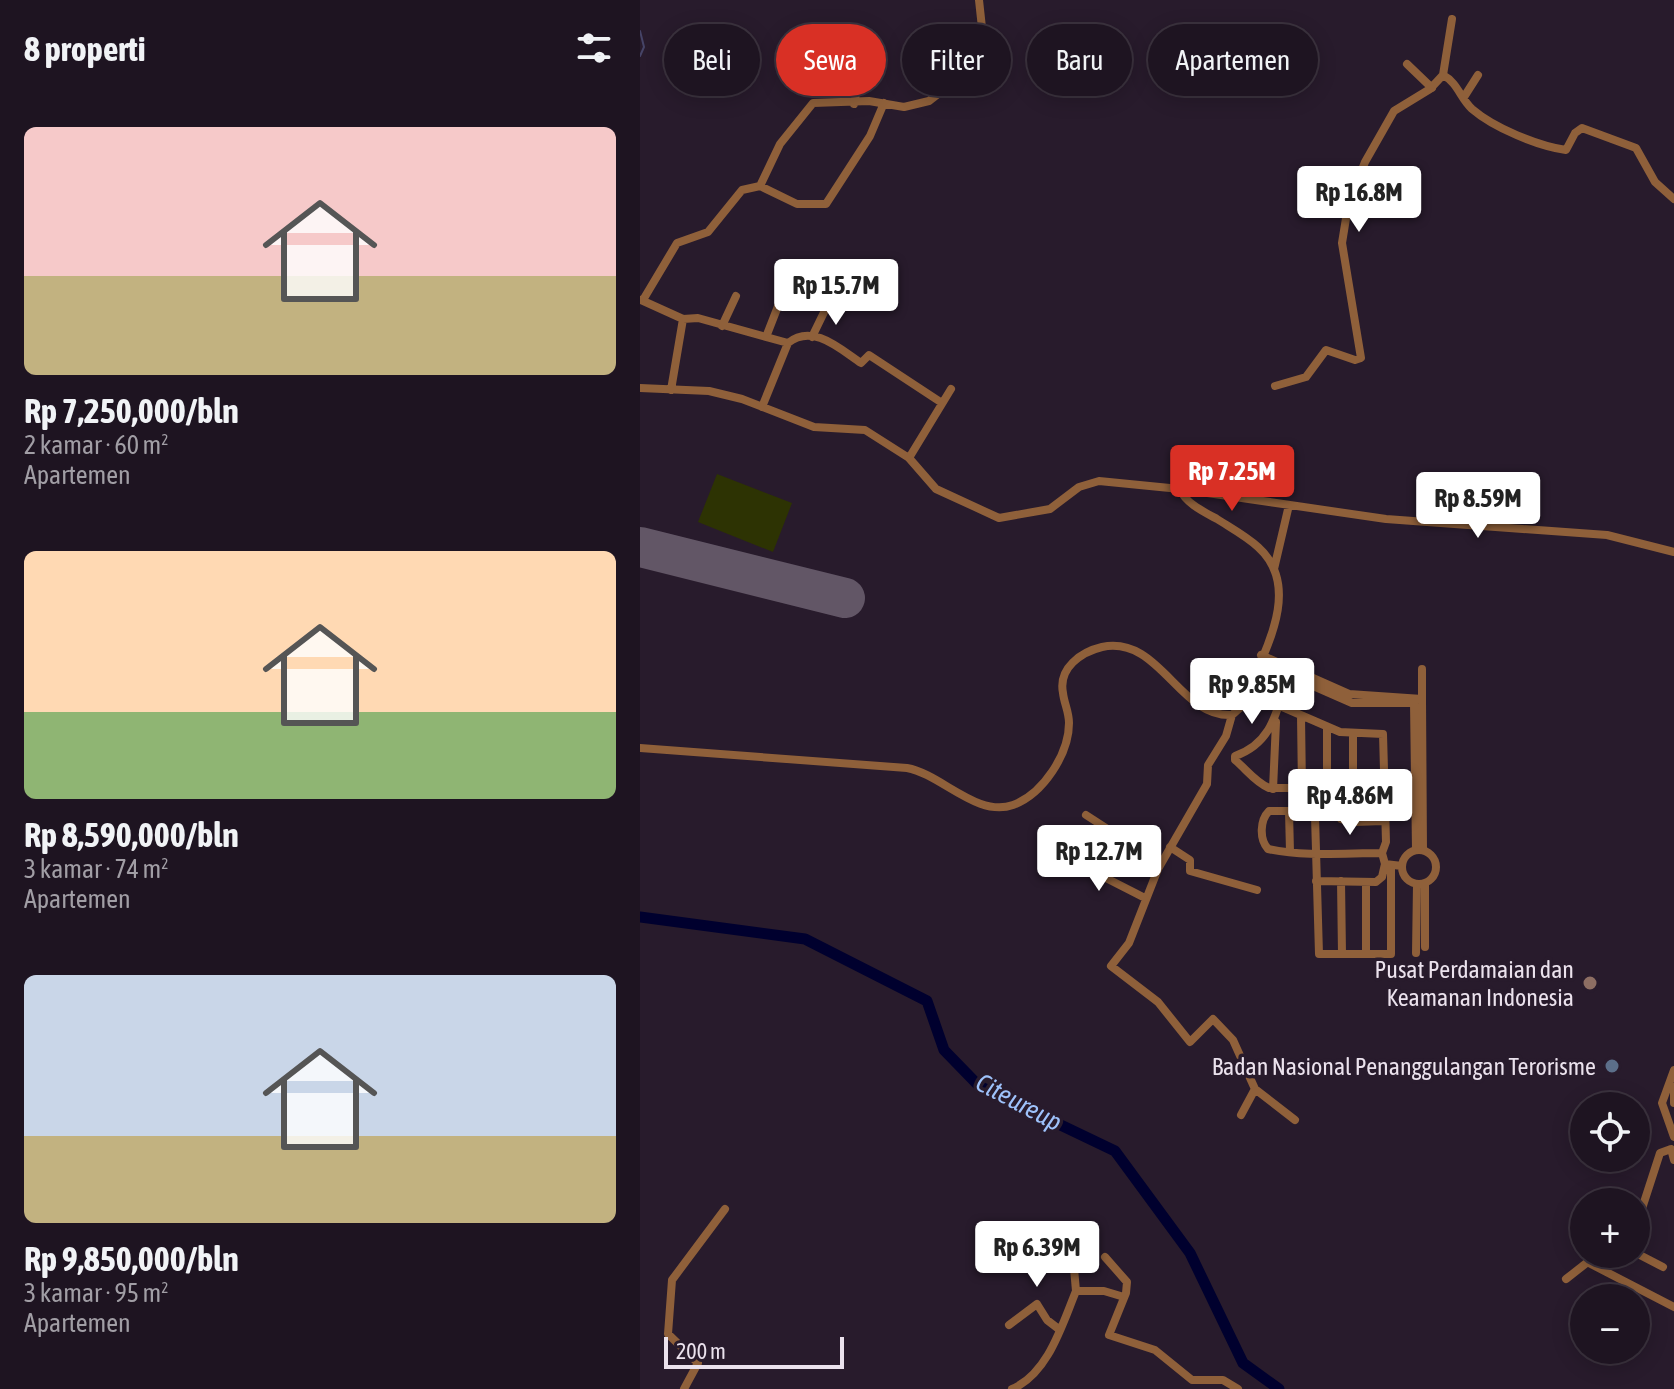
<!DOCTYPE html>
<html lang="id">
<head>
<meta charset="utf-8">
<style>
	body { margin:0; font-family:"Asap Condensed",sans-serif; background:#2b212e; color:#f1f3f6; height:100vh; display:flex; flex-direction:column; font-size:30px; white-space:nowrap }
	* { box-sizing:border-box; margin:0 }
	p { font-size:26px; color:#a19ea5 }
	.icon { flex:none; width:44px; height:44px; fill:none; stroke:currentColor; stroke-width:2; stroke-linecap:round; stroke-linejoin:round }
	.map { position:relative; flex:1; overflow:hidden }
	.side { display:flex; flex-direction:column; background:#1e1421; width:640px }
	.side>* { flex:none }
	.guide { position:absolute; left:24px; top:24px; width:760px; height:72px; display:flex; gap:16px }
	.tools { position:absolute; left:930px; top:1092px; display:grid; gap:16px }
	.tools a { display:grid; place-items:center; width:80px; height:80px; border-radius:50%; background:#1e1421; box-shadow:0 4px 20px #0003,0 0 0 2px #3c333f; font-size:40px }
	.scale { position:absolute; left:24px; bottom:20px; width:180px; box-sizing:border-box; padding-left:8px; border:4px solid #ebe2ed; border-top:0; font-size:22px; line-height:28px; white-space:nowrap; color:#ebe2ed; -webkit-text-stroke:6px #281b2c; paint-order:stroke }
	.price { position:absolute; translate:-50% -68px; padding:0 18px; border-radius:8px; background:#fff; color:#222; font-size:26px; line-height:52px; filter:drop-shadow(0 2px 4px #0008) }
	.price::after { content:''; position:absolute; left:50%; top:48px; width:24px; height:18px; margin-left:-12px; background:inherit; clip-path:polygon(0 0,100% 0,50% 100%) }
	.price.active { background:#d93025; color:#fff }
	ul { padding:0; list-style:none }
	li { display:grid; align-content:center; gap:16px; height:424px; padding:0 24px }
	li span { display:grid; place-items:center; height:248px; border-radius:12px; color:#555 }
	li>.icon { margin-inline-start:auto }
	span .icon { width:144px; height:144px; fill:#fffc; stroke-width:1 }
	li b { font-size:34px }
	h2 { display:flex; justify-content:space-between; align-items:center; height:96px; padding:0 24px; font-size:34px }
	.tag { padding:0 28px; border-radius:36px; background:#1e1421; box-shadow:0 4px 20px #0003,0 0 0 2px #3c333f; font-size:28px; line-height:72px }
	.tag.active { background:#d93025; color:#fff }
	main { display:flex; flex:1; min-height:0 }
	.map>svg:first-child { display:block }
	.green { fill:#2d3303 }
	.lines { fill:none; stroke-linecap:round; stroke-linejoin:round }
	.stream { stroke:#464467; stroke-width:2 }
	.river { stroke:#00002e; stroke-width:11 }
	.runway { stroke:#625666; stroke-width:40 }
	.minor { stroke:#8f603a; stroke-width:8 }
	.education-dot { fill:#8d6e63; stroke:#281b2c; stroke-width:3 }
	.service-dot { fill:#5c6f8a; stroke:#281b2c; stroke-width:3 }
	.labels { text-anchor:middle; dominant-baseline:central; stroke-width:7; stroke-linejoin:round; paint-order:stroke }
	.poi-label { font-size:24px; fill:#ebe2ed; stroke:#281b2c; text-anchor:end }
	.water-label { font-size:26px; font-style:italic; fill:#9ec2fb; stroke:#281b2c }
</style>
</head>
<body>
<main>
<section class="side">
<h2>8 properti<svg class="icon" aria-label="filters" viewBox="0 0 24 24"><path d="M4 7h16M4 17h16"/><circle cx="9" cy="7" r="2"/><circle cx="15" cy="17" r="2"/></svg></h2>
<ul>
<li><span style="background:linear-gradient(#f6c9c9 60%,#c2b280 0)"><svg class="icon" aria-label="home" viewBox="0 0 24 24"><path d="M3 11l9-7 9 7M6 9v11h12V9"/></svg></span><div><b>Rp 7,250,000/bln</b><p>2 kamar · 60 m²</p><p>Apartemen</p></div></li>
<li><span style="background:linear-gradient(#ffd9b3 65%,#8fb573 0)"><svg class="icon" aria-label="home" viewBox="0 0 24 24"><path d="M3 11l9-7 9 7M6 9v11h12V9"/></svg></span><div><b>Rp 8,590,000/bln</b><p>3 kamar · 74 m²</p><p>Apartemen</p></div></li>
<li><span style="background:linear-gradient(#c9d6e8 65%,#c2b280 0)"><svg class="icon" aria-label="home" viewBox="0 0 24 24"><path d="M3 11l9-7 9 7M6 9v11h12V9"/></svg></span><div><b>Rp 9,850,000/bln</b><p>3 kamar · 95 m²</p><p>Apartemen</p></div></li>
</ul>
</section>
<div class="map">
<svg width="1034" height="1389" viewBox="0 0 1034 1389">
	<rect width="100%" height="100%" fill="#281b2c"/>
	<!-- green -->
	<path class="green" d="M77,474L152,503L133,552L58,522Z"/>
	<g class="lines">
		<!-- stream -->
		<path class="stream" d="M0,31L4,47L0,56"/>
		<!-- river -->
		<path class="river" d="M0,917L165,939L287,1001L304,1050L339,1086L475,1151L550,1253L603,1363L639,1389"/>
		<!-- runway -->
		<path class="runway" d="M0,547L205,598"/>
		<!-- minor -->
		<path class="minor" d="M767,64L792,88
			M803,75C818,83 820,98 832,109C854,128 898,146 926,150L935,133L942,128L996,148L1015,182L1034,199
			M824,97L838,75
			M214,104L218,80
			M120,186L157,204H186L230,136L244,103
			M1,300L43,319L31,390
			M3,300L37,243L68,232L102,190L120,186L140,144L173,103L229,101L264,107L289,101L325,73L339,53L343,37L339,0
			M43,319L58,318L148,343C173,323 200,349 221,363L229,355L302,403
			M82,326L96,296
			M126,337L142,296L148,290L207,307
			M172,337L189,302
			M635,386L666,377L686,350L715,360L721,358L702,243L708,206L725,162L754,111L790,89L803,75L812,19
			M0,388L69,391L102,399L174,427L225,430L269,458L296,489L359,518L410,509L439,487L459,481L540,489L746,519L967,535L1034,552
			M122,407L148,343
			M269,458L311,389
			M634,569L649,505
			M621,655L709,694L782,699L783,850
			M618,662L712,703H774L776,850
			M649,672C637,707 635,742 595,756V760C607,770 615,782 629,788H713L714,822L743,821
			M782,699V669
			M640,706L700,732L743,734L746,842L742,853L745,864L762,866
			M592,715L586,736L568,765L567,784L518,869L489,943L471,966L518,1002L550,1042L573,1019L593,1040L615,1089L655,1120
			M661,716L662,789
			M687,729V789
			M713,734V788
			M0,748L267,768C301,774 337,818 373,805C403,794 429,754 429,723C429,712 424,703 423,693C418,668 441,652 462,647C520,635 539,718 592,715L601,707C619,660 666,590 618,547C606,536 591,528 577,519C564,512 545,503 540,489
			M701,788V819L714,822
			M633,789L636,722
			M649,811L650,852
			M446,815L500,850
			M530,847L550,860V871L617,890
			M762 867a17 17 0 1 1 34 0a17 17 0 1 1-34 0Z
			M742,853C705,853 664,857 628,849C619,839 620,820 629,811H666L675,816L679,954H751V866
			M438,855L462,876L505,898
			M446,863L467,830
			M676,881L736,882L742,877L745,864
			M701,881L702,954
			M726,882V953
			M785,947V883
			M776,953L777,884
			M1034,1070L1022,1103L1034,1137
			M1034,1087V1103
			M601,1115L615,1089
			M996,1227L1020,1153L1031,1149L1034,1160
			M996,1253L1023,1267
			M465,1257L487,1282L486,1293L469,1335L515,1350L552,1380H583L598,1389
			M947,1262L1034,1307
			M417,1265L434,1268L436,1291
			M926,1279L958,1254
			M369,1325L397,1304L407,1320L420,1330
			M44,1389L58,1363L28,1334L32,1280L85,1209
			M372,1389C408,1374 422,1325 436,1291H464L484,1297"/>
	</g>
	<!-- markers -->
	<circle class="education-dot" cx="950" cy="983" r="8"/>
	<circle class="service-dot" cx="972" cy="1066" r="8"/>
	<g class="labels">
		<!-- poi labels -->
		<g class="poi-label">
			<text x="934" y="969">Pusat Perdamaian dan<tspan x="934" dy="28">Keamanan Indonesia</tspan></text>
			<text x="956" y="1066">Badan Nasional Penanggulangan Terorisme</text>
		</g>
		<!-- water labels -->
		<g class="water-label">
			<text transform="translate(379 1102) rotate(28)">Citeureup</text>
		</g>
	</g>
</svg>
<div class="tools">
<a><svg class="icon" aria-label="locate" viewBox="0 0 24 24"><circle cx="12" cy="12" r="6"/><path d="M12 2v4M12 18v4M2 12h4M18 12h4"/></svg></a>
<a>+</a>
<a>−</a>
</div>
<div class="scale">200 m</div>
<b class="price" style="left:719px;top:234px">Rp 16.8M</b>
<b class="price" style="left:196px;top:327px">Rp 15.7M</b>
<b class="price active" style="left:592px;top:513px">Rp 7.25M</b>
<b class="price" style="left:838px;top:540px">Rp 8.59M</b>
<b class="price" style="left:612px;top:726px">Rp 9.85M</b>
<b class="price" style="left:710px;top:837px">Rp 4.86M</b>
<b class="price" style="left:459px;top:893px">Rp 12.7M</b>
<b class="price" style="left:397px;top:1289px">Rp 6.39M</b>
<div class="guide">
<a class="tag">Beli</a>
<a class="tag active">Sewa</a>
<a class="tag">Filter</a>
<a class="tag">Baru</a>
<a class="tag">Apartemen</a>
</div>
</div>
</main>
</body>
</html>
